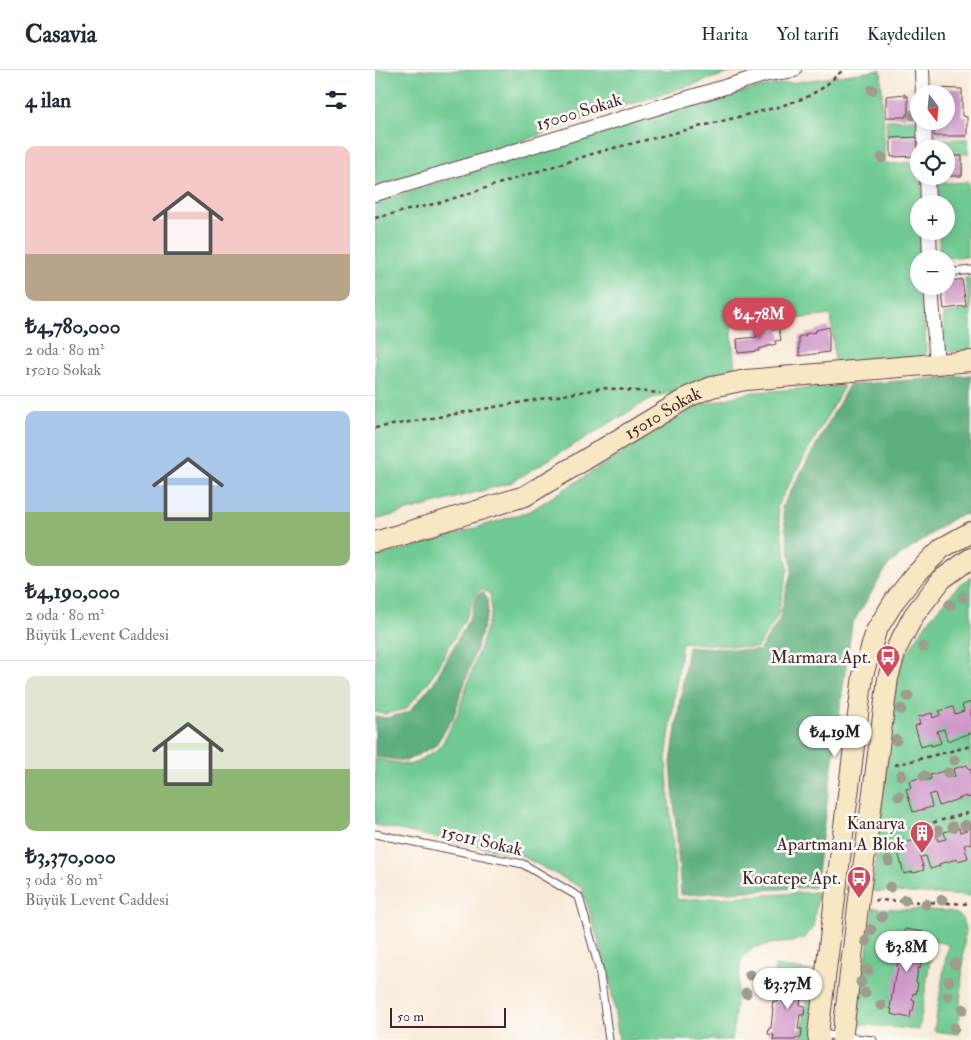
<!DOCTYPE html>
<html lang="tr">
<head>
<meta charset="utf-8">
<style>
	body { margin:0; font-family:"IM FELL Double Pica",serif; background:#f2f2f3; color:#1f2937; height:100vh; display:flex; flex-direction:column; font-size:19px; white-space:nowrap }
	* { box-sizing:border-box; margin:0 }
	p { font-size:16px; color:#747a83 }
	.icon { flex:none; width:28px; height:28px; fill:none; stroke:currentColor; stroke-width:2; stroke-linecap:round; stroke-linejoin:round }
	.map { position:relative; flex:1; overflow:hidden }
	.details { display:flex; flex-direction:column; background:#fff; width:375px }
	.details>* { flex:none }
	.needle { width:32px; rotate:164deg }
	.tools { position:absolute; left:535px; top:15px; display:grid; gap:10px }
	.tools a { display:grid; place-items:center; width:45px; height:45px; border-radius:50%; background:#fff; box-shadow:0 2px 12px #0003; font-size:25px }
	.scale { position:absolute; left:15px; bottom:12px; width:116px; box-sizing:border-box; padding-left:5px; border:2px solid #4a1f2b; border-top:0; font-size:14px; line-height:18px; white-space:nowrap; color:#4a1f2b; -webkit-text-stroke:4px #fdfcf7; paint-order:stroke }
	.price { position:absolute; translate:-50% -42px; padding:0 11px; border-radius:18px; background:#fff; color:#222; font-size:16px; line-height:32px; filter:drop-shadow(0 1px 2px #0008) }
	.price::after { content:''; position:absolute; left:50%; top:30px; width:15px; height:11px; margin-left:-8px; background:inherit; clip-path:polygon(0 0,100% 0,50% 100%) }
	.price.current { background:#d1495b; color:#fff }
	ul { padding:0; list-style:none }
	li { display:grid; align-content:center; gap:10px; height:265px; padding:0 25px }
	li+li { border-top:1px solid #e0e1e3 }
	li span { display:grid; place-items:center; height:155px; border-radius:10px; color:#555 }
	li>.icon { margin-inline-start:auto }
	span .icon { width:90px; height:90px; fill:#fffc; stroke-width:1 }
	li b { font-size:21px }
	h2 { display:flex; justify-content:space-between; align-items:center; height:60px; padding:0 25px; font-size:21px }
	header { display:flex; align-items:center; gap:30px; box-sizing:border-box; height:70px; padding:0 25px; background:#fff; border-bottom:1px solid #e0e1e3 }
	header strong { font-size:24px }
	nav { display:flex; gap:28px; margin-inline-start:auto; font-size:18px }
	main { display:flex; flex:1; min-height:0 }
	.map>svg:first-child { display:block }
	.green { fill:#70ca92; stroke:#5d745e }
	.forest { fill:#5cae7c; stroke:#536654 }
	.building { fill:#cf96c8 }
	.lines { fill:none; stroke-linecap:round; stroke-linejoin:round }
	.lane-casing { stroke:#643d45; stroke-width:9 }
	.street-casing { stroke:#643d45; stroke-width:16 }
	.secondary-casing { stroke:#643d45; stroke-width:22 }
	.path { stroke:#643d45; stroke-width:2.5; stroke-dasharray:4 4; stroke-linecap:butt }
	.lane { stroke:#fff; stroke-width:7 }
	.street { stroke:#fff; stroke-width:14 }
	.secondary { stroke:#f7e8c3; stroke-width:20 }
	.tree { fill:#9f9b8d }
	.labels { text-anchor:middle; dominant-baseline:central; stroke-width:5; stroke-linejoin:round; paint-order:stroke }
	.street-label { font-size:18px; fill:#4a1f2b; stroke:#fdfcf7 }
	.poi-label { font-size:18px; fill:#4a1f2b; stroke:#fdfcf7; text-anchor:end }
</style>
</head>
<body>
<header>
<strong>Casavia</strong>
<nav><a>Harita</a><a>Yol tarifi</a><a>Kaydedilen</a></nav>
</header>
<main>
<section class="details">
<h2>4 ilan<svg class="icon" aria-label="filters" viewBox="0 0 24 24"><path d="M4 7h16M4 17h16"/><circle cx="9" cy="7" r="2"/><circle cx="15" cy="17" r="2"/></svg></h2>
<ul>
<li><span style="background:linear-gradient(#f6c9c9 70%,#b9a48a 0)"><svg class="icon" aria-label="home" viewBox="0 0 24 24"><path d="M3 11l9-7 9 7M6 9v11h12V9"/></svg></span><div><b>₺4,780,000</b><p>2 oda · 80 m²</p><p>15010 Sokak</p></div></li>
<li><span style="background:linear-gradient(#a9c7e8 65%,#8fb573 0)"><svg class="icon" aria-label="home" viewBox="0 0 24 24"><path d="M3 11l9-7 9 7M6 9v11h12V9"/></svg></span><div><b>₺4,190,000</b><p>2 oda · 80 m²</p><p>Büyük Levent Caddesi</p></div></li>
<li><span style="background:linear-gradient(#dfe7d0 60%,#8fb573 0)"><svg class="icon" aria-label="home" viewBox="0 0 24 24"><path d="M3 11l9-7 9 7M6 9v11h12V9"/></svg></span><div><b>₺3,370,000</b><p>3 oda · 80 m²</p><p>Büyük Levent Caddesi</p></div></li>
</ul>
</section>
<div class="map">
<svg width="596" height="970" viewBox="0 0 596 970">
	<rect width="100%" height="100%" fill="#fdfcf7"/>
	<filter id="ink" filterUnits="userSpaceOnUse"><feTurbulence type="fractalNoise" baseFrequency=".02" numOctaves="2"/><feDisplacementMap in="SourceGraphic" scale="10" xChannelSelector="R" yChannelSelector="G"/><feConvolveMatrix kernelMatrix="1 2 1 2 8 2 1 2 1" color-interpolation-filters="sRGB"/></filter>
	<filter id="wash" filterUnits="userSpaceOnUse"><feTurbulence type="fractalNoise" baseFrequency=".0096" numOctaves="4" result="noise"/><feDisplacementMap in="SourceGraphic" scale="20" xChannelSelector="R" yChannelSelector="G"/><feGaussianBlur stdDeviation="1.12" result="paint"/><feColorMatrix in="noise" values="0 0 0 0 0 0 0 0 0 0 0 0 0 0 0 0 0 1.4 0 .05"/><feComposite in="paint" operator="in"/></filter>
	<g filter="url(#wash)">
		<rect width="100%" height="100%" fill="#f8ead8"/>
		<!-- green -->
		<path class="green" d="M0,0H370L354,3L193,54L146,72L0,117Z
			M506,0L510,94L544,92V106H547L548,134H544V161H548L549,189H544V216H549L551,287L460,296L456,245L356,256L360,300L275,329L135,413L0,450V132L330,30L393,16Z
			M544,49L546,65L512,66L511,50Z
			M560,69H593V84H571V79H560Z
			M593,112L594,130H596V152H592V187L564,188V161H571V134H563V113Z
			M590,208H596V280L570,282L568,244L594,240Z
			M469,316L402,436L413,499L402,547L382,578L307,572L291,689L302,830L443,822L438,857L430,868L416,872L395,874L377,878L366,890L357,970H244L234,905L207,818L145,785L0,755V689L35,695L64,679L81,648L117,541L115,524L107,519L100,525L92,545L55,610L31,639L9,644L0,642V487L53,473L155,441L320,337L378,322Z
			M596,507V826L497,821L517,645L525,594L553,551L584,515Z
			M498,838L574,841C586,844 588,848 590,860L583,964L559,961L573,874L558,871L544,960L482,954Z
			M400,896L447,902L440,970H426L434,908L399,903Z"/>
		<!-- forest -->
		<path class="forest" d="M596,305V443L580,447L514,494L477,554L440,817L306,825L296,692L313,576L384,581L404,550L417,499L407,437L474,315Z
			M108,522L112,529L113,542L78,648L60,676L31,691L0,687V646L11,648L34,642L59,612L94,549L102,525Z"/>
		<g id="blocks">
			<!-- building -->
			<path class="building" d="M559,18L587,19V46L592,47V66H559V51H571V24H559Z
				M530,24V27L533,26V44H531V47H511V26Z
				M544,67V86L516,87V68Z
				M571,86H587V106H571Z
				M587,209L591,236L569,239L566,216H571V212Z
				M397,255L398,260L404,259L406,270L400,271L401,274L384,279V281L363,283L362,269L382,267L381,261Z
				M454,257V282L424,286V266H431L430,264L441,262V260Z
				M596,632V663L572,671L569,659L562,661L566,673L556,676V674L546,677L540,656L545,654L543,647L557,643L558,648L565,645L564,641L578,637L580,644L589,641L587,635Z
				M592,695L594,699L596,698V727L591,728V726L564,736L560,723L554,725L557,737L538,742L531,719L536,718L534,711L548,707L550,711L556,709L555,705L569,701L571,708L580,706L578,699Z
				M596,754V773L589,775L593,788L583,791L582,789L564,794L565,796L555,799L551,786L545,787L549,800L539,803L538,802L529,804L523,782L527,781L525,774L540,770L541,774L547,772L546,769L561,764L563,771L571,769L569,762L584,758L585,762L592,760L591,755Z
				M530,859L549,862L548,870H549L547,881H545L544,888H546L545,899L543,898L541,912L543,913L541,924L538,923L537,930H540L538,941H536L535,948L516,944L517,939H515L520,906L521,907L523,897H522L527,864L529,865Z
				M403,908L429,911L428,920H432L431,929H426L425,935L430,936L429,945H425L423,959H427L426,968H421L420,970H398L399,965L393,964L394,958H396L398,938H397L398,931L403,932L404,925H399Z"/>
		</g>
	</g>
	<g filter="url(#ink)">
		<use href="#blocks" fill-opacity="0" stroke="#643d45" stroke-width="1"/>
		<g class="lines">
			<defs>
				<path id="lane" d="M571,203L596,200
					M0,764L148,794L204,827L224,898L234,970
					M444,964L498,970"/>
				<path id="street" d="M547,0L548,24
					M549,51L550,79
					M552,106L553,134
					M0,124L392,4L419,0
					M554,161L555,189
					M556,216L562,295"/>
				<g id="secondary">
					<path id="s1" d="M0,472L150,426L315,326L337,317L371,310L596,291"/>
					<path d="M444,970L443,964L488,605L501,561L520,530L540,505L567,478L596,462"/>
					<path d="M467,970L484,829L513,608L522,577L539,545L567,509L596,488"/>
				</g>
			</defs>
			<!-- lane casing -->
			<use href="#lane" class="lane-casing"/>
			<!-- street casing -->
			<use href="#street" class="street-casing"/>
			<!-- secondary casing -->
			<use href="#secondary" class="secondary-casing"/>
			<!-- path -->
			<path class="path" d="M0,148L67,132L223,82L403,37L430,28L449,17L468,0
				M0,358L228,318L285,323
				M520,695L596,676
				M535,759L596,742
				M500,830L596,834"/>
			<!-- lane -->
			<use href="#lane" class="lane"/>
			<!-- street -->
			<use href="#street" class="street"/>
			<!-- secondary -->
			<use href="#secondary" class="secondary"/>
		</g>
		<!-- trees -->
		<g class="tree">
			<circle cx="497" cy="20" r="5.5"/>
			<circle cx="538" cy="45" r="5.5"/>
			<circle cx="507" cy="88" r="5.5"/>
			<circle cx="588" cy="527" r="5.5"/>
			<circle cx="575" cy="535" r="5.5"/>
			<circle cx="548" cy="577" r="5.5"/>
			<circle cx="533" cy="626" r="5.5"/>
			<circle cx="526" cy="639" r="5.5"/>
			<circle cx="521" cy="670" r="5.5"/>
			<circle cx="579" cy="690" r="5.5"/>
			<circle cx="573" cy="703" r="5.5"/>
			<circle cx="526" cy="705" r="5.5"/>
			<circle cx="549" cy="706" r="5.5"/>
			<circle cx="524" cy="726" r="5.5"/>
			<circle cx="590" cy="755" r="5.5"/>
			<circle cx="578" cy="757" r="5.5"/>
			<circle cx="563" cy="761" r="5.5"/>
			<circle cx="546" cy="763" r="5.5"/>
			<circle cx="514" cy="791" r="5.5"/>
			<circle cx="515" cy="817" r="5.5"/>
			<circle cx="530" cy="830" r="5.5"/>
			<circle cx="567" cy="830" r="5.5"/>
			<circle cx="551" cy="834" r="5.5"/>
			<circle cx="507" cy="847" r="5.5"/>
			<circle cx="496" cy="860" r="5.5"/>
			<circle cx="491" cy="871" r="5.5"/>
			<circle cx="514" cy="886" r="5.5"/>
			<circle cx="580" cy="894" r="5.5"/>
			<circle cx="493" cy="900" r="5.5"/>
			<circle cx="375" cy="905" r="5.5"/>
			<circle cx="574" cy="911" r="5.5"/>
			<circle cx="486" cy="912" r="5.5"/>
			<circle cx="371" cy="923" r="5.5"/>
			<circle cx="490" cy="923" r="5.5"/>
			<circle cx="573" cy="926" r="5.5"/>
			<circle cx="506" cy="935" r="5.5"/>
			<circle cx="588" cy="939" r="5.5"/>
			<circle cx="579" cy="958" r="5.5"/>
		</g>
	</g>
	<!-- icons -->
	<defs>
		<symbol id="bus-pin" viewBox="-11 -11 22 30"><path d="M0 17L-7.5 6A9.5 9.5 0 1 1 7.5 6Z" fill="#d1495b" stroke="#fdfcf7"/><path d="M-5-6H5V4H4V6H2V4H-2V6H-4V4H-5ZM-3.5-4V0h7V-4ZM-3.5 1.2v1.5H-2V1.2ZM2 1.2v1.5H3.5V1.2Z" fill="#fff"/></symbol>
		<symbol id="building-pin" viewBox="-11 -11 22 30"><path d="M0 17L-7.5 6A9.5 9.5 0 1 1 7.5 6Z" fill="#d1495b" stroke="#fdfcf7"/><path d="M-4-6H4V6H1V3H-1V6H-4ZM-2.5-4.3h1.7v1.8h-1.7ZM.8-4.3h1.7v1.8H.8ZM-2.5-1h1.7V.8h-1.7ZM.8-1h1.7V.8H.8Z" fill="#fff"/></symbol>
	</defs>
	<g fill-rule="evenodd">
		<use href="#bus-pin" x="499" y="573" width="28" height="38"/>
		<use href="#building-pin" x="533" y="749" width="28" height="38"/>
		<use href="#bus-pin" x="470" y="794" width="28" height="38"/>
	</g>
	<g class="labels">
		<!-- street labels -->
		<g class="street-label">
			<text transform="translate(204 42) rotate(-17)">15000 Sokak</text>
			<text stroke="none"><textPath href="#s1" startOffset="318">15010 Sokak</textPath></text>
			<text transform="translate(107 771) rotate(13)">15011 Sokak</text>
		</g>
		<!-- poi labels -->
		<g class="poi-label">
			<text x="496" y="587">Marmara Apt.</text>
			<text x="530" y="753">Kanarya<tspan x="530" dy="21">Apartmanı A Blok</tspan></text>
			<text x="466" y="808">Kocatepe Apt.</text>
		</g>
	</g>
</svg>
<div class="tools">
<a><svg class="needle" viewBox="-14 -14 28 28"><path d="M0-13l5 13h-10z" fill="#e53935"/><path d="M0 13l5-13h-10z" fill="#747a83"/></svg></a>
<a><svg class="icon" aria-label="locate" viewBox="0 0 24 24"><circle cx="12" cy="12" r="6"/><path d="M12 2v4M12 18v4M2 12h4M18 12h4"/></svg></a>
<a>+</a>
<a>−</a>
</div>
<div class="scale">50 m</div>
<b class="price current" style="left:384px;top:270px">₺4.78M</b>
<b class="price" style="left:460px;top:688px">₺4.19M</b>
<b class="price" style="left:532px;top:903px">₺3.8M</b>
<b class="price" style="left:413px;top:940px">₺3.37M</b>
</div>
</main>
</body>
</html>
